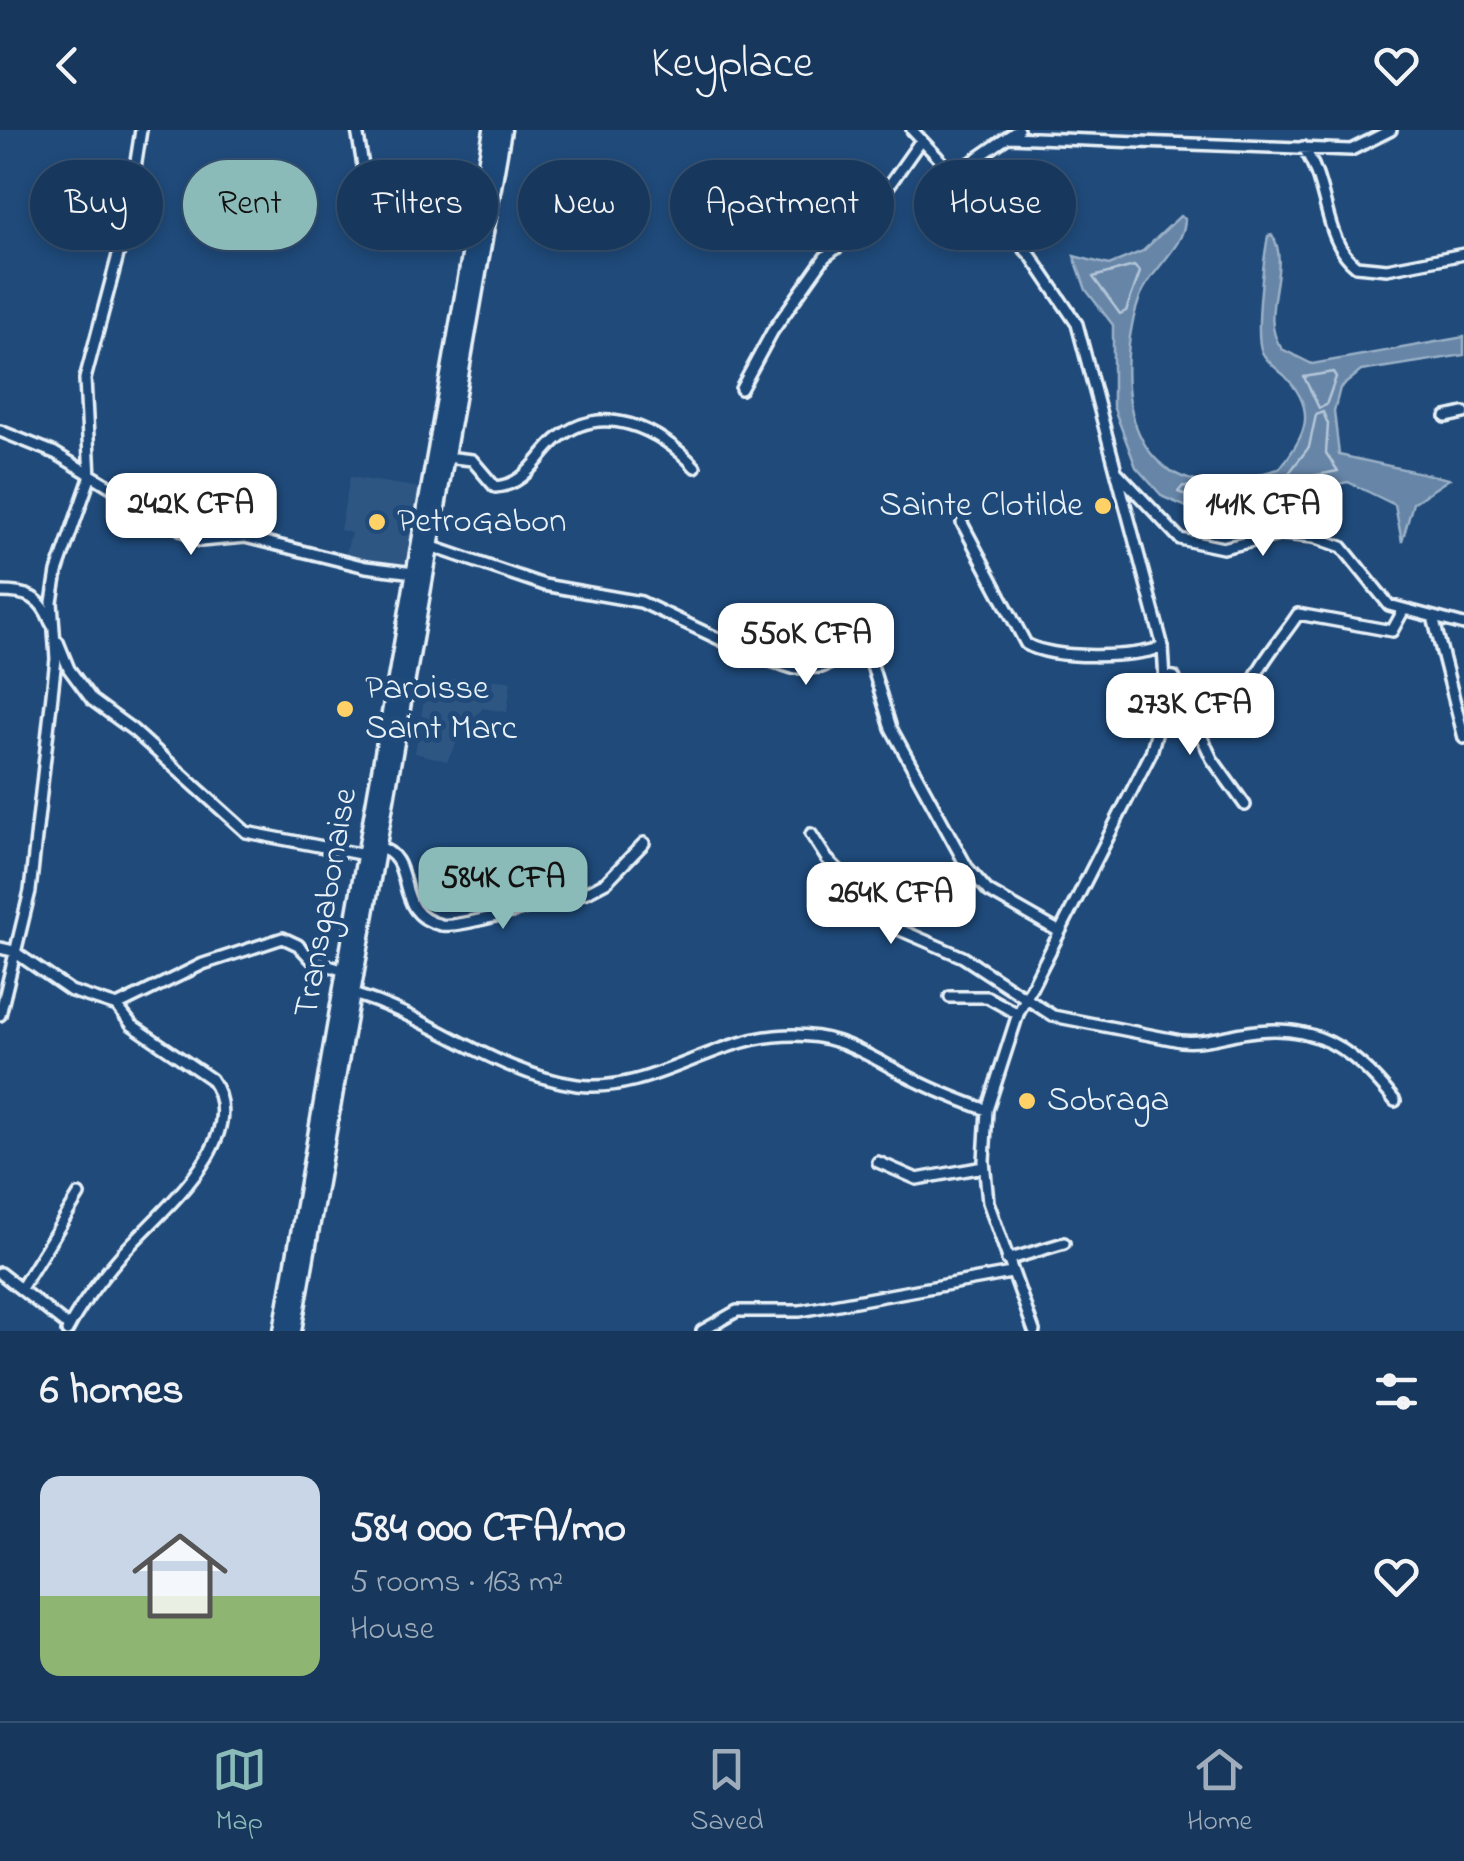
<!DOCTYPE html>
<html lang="en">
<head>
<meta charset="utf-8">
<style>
	body { margin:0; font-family:"Indie Flower",sans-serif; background:#203f62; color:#f1f3f6; height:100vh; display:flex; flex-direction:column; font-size:38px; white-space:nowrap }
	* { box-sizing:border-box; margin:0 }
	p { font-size:32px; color:#9eacbb }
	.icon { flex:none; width:55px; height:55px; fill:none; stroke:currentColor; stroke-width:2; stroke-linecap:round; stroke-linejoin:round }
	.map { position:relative; height:1201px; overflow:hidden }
	.side { display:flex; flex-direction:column; background:#17385c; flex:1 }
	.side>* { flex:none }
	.top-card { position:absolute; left:30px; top:30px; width:1405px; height:90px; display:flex; gap:20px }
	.price { position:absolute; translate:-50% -85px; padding:0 22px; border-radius:20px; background:#fff; color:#222; font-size:32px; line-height:65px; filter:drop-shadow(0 2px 5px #0008) }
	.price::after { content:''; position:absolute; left:50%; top:60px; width:30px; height:22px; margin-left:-15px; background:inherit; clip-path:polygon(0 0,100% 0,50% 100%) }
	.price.current { background:#8bbbb9; color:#111 }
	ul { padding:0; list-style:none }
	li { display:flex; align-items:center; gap:30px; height:250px; padding:0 40px }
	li+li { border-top:2px solid #365272 }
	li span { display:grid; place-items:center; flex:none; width:280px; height:200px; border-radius:20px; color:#555 }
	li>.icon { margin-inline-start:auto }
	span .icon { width:120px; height:120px; fill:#fffc; stroke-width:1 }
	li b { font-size:42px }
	h2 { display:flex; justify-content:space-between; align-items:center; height:120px; padding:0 40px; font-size:42px }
	.pill { padding:0 35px; border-radius:45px; background:#17385c; box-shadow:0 5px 15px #0003,0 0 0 2px #365272; font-size:35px; line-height:90px }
	.pill.current { background:#8bbbb9; color:#111 }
	header { display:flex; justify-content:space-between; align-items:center; height:130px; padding:0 40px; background:#17385c; font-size:45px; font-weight:600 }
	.tab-bar { display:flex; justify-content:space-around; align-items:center; height:140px; border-top:2px solid #365272; background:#17385c; font-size:28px; color:#9eacbb }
	.tab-bar a { display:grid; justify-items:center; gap:5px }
	.tab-bar .current { color:#8bbbb9 }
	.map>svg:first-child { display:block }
	.built { fill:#2e5683 }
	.water { fill:#6685a7; stroke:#9ab0c7; stroke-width:2.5 }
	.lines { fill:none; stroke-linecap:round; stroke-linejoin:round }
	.shore { stroke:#b4c6d8; stroke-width:2.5 }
	.minor-casing { stroke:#e8f1f8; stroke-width:16 }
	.highway-casing { stroke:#e8f1f8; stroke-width:21 }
	.minor { stroke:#1f4a7a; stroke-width:9 }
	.highway { stroke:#1f4a7a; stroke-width:14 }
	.poi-dot { fill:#ffd166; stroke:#1f4a7a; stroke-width:4 }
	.labels { text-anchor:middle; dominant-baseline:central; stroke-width:10; stroke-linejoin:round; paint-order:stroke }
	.poi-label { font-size:35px; fill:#e8f1f8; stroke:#1f4a7a; text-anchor:start }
	.street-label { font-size:35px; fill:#e8f1f8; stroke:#1f4a7a }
</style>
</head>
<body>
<header><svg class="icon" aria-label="back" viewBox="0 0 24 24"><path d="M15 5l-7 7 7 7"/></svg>Keyplace<svg class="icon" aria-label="heart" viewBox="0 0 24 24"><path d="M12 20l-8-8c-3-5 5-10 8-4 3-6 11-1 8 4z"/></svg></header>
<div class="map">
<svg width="1464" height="1201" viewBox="0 0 1464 1201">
	<rect width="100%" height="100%" fill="#1f4a7a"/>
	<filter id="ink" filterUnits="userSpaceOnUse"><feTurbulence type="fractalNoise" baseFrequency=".01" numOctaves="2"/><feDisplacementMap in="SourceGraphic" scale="20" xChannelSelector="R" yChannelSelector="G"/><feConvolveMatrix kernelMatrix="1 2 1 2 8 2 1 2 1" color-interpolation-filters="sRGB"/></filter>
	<g filter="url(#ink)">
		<!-- built -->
		<path class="built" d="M350,347L421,358L406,438L345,427L351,403L340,400Z
			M464,548L511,551L507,582L483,578L464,599L447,631L415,623L427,552Z"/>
		<!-- water -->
		<path class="water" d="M1180,86L1185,89C1185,117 1150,140 1140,167C1116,232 1119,348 1211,353C1232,354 1258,344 1279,339C1307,305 1318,280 1284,245C1277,239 1266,231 1262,222C1254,204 1264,128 1268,106L1272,105C1293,137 1256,185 1282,219L1312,234L1464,207V225L1361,241L1340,258L1334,281L1339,325L1449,349L1413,373L1402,412L1395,375L1348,352L1231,375L1215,389L1163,367L1136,337L1113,276V195L1086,160L1074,126L1109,135L1143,121Z"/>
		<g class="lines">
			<!-- shore -->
			<path class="shore" d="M1134,136L1140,142L1126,181L1120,184L1093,147Z
				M1333,242L1336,247L1326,275L1319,278L1304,247Z
				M1323,282L1328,294L1326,323L1338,341L1291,350L1289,343L1309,317L1316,285Z
				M1183,356L1220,362L1223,368L1214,376L1178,362Z"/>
			<defs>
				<path id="minor" d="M357,0L375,108
					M912,0L1031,126L1077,194L1163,517L1166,568L1151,623L1018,884L987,980L984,1031L988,1072L1034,1201
					M1009,7L1351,20L1391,0
					M1303,17C1330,55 1322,109 1356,136L1387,139L1464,124
					M953,45L1018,0
					M741,259L772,202L825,127L855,104L921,10
					M1446,287L1464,283
					M0,301L55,323L200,411L245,407L366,437L414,443
					M446,327L472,330L495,357C526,355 535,329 556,310C601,270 661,299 695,337
					M1116,341L1180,409L1223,418L1283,404L1314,407L1342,417L1389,475L1464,495
					M962,393L1026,514C1054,530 1132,528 1163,517
					M430,416L544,455L641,472L755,526L793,538L821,537L861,521L871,532L891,598L967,737L988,761L1060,802
					M0,462C27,462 41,466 51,493
					M1433,487L1464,608
					M58,512L69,539L92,570L133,600L246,702L365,725
					M1166,546L1174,547L1212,629L1245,675
					M1249,576C1242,551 1283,508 1298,484L1392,501L1403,481
					M811,704L827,729L898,799L963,827L1053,886L1181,911C1203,913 1220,907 1242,903C1314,890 1353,918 1395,971
					M377,717C420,727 389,783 441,795C463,799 558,767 587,762L606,752L644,713
					M0,818L13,821L71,861L117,876L203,834L283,808L298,815L313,831L345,841
					M352,864C430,885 493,943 577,955C646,964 708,912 775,906C840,899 869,928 923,954C944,964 965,972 987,980
					M950,867H987L1018,884
					M0,885L30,761L56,529L52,472L57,442L90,348L85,249L126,95L141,0
					M878,1032L917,1049L984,1037
					M1007,1130L1064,1113
					M0,1143L69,1197
					M22,1157L79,1065
					M67,1201C81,1174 102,1147 122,1124C157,1084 254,1009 211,949L132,895L117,876
					M702,1201L737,1181H800L1011,1143"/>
				<path id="highway" d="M282,1201L492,0
					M293,1201L503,0"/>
			</defs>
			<!-- minor casing -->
			<use href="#minor" class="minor-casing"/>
			<!-- highway casing -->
			<use href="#highway" class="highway-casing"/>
			<!-- minor -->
			<use href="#minor" class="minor"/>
			<!-- highway -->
			<use href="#highway" class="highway"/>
		</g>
	</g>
	<!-- markers -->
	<g class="poi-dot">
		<circle cx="1103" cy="376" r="10"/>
		<circle cx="377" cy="392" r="10"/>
		<circle cx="345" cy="579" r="10"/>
		<circle cx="1027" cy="971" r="10"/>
	</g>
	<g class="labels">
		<!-- poi labels -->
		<g class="poi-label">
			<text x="1083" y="376" text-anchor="end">Sainte Clotilde</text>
			<text x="397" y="392">PetroGabon</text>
			<text x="365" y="559">Paroisse<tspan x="365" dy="40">Saint Marc</tspan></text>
			<text x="1047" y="971">Sobraga</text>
		</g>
		<!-- street labels -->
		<g class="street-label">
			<text transform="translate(327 773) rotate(-80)">Transgabonaise</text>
		</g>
	</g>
</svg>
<b class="price" style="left:191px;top:428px">242K CFA</b>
<b class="price" style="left:1263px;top:429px">141K CFA</b>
<b class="price" style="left:806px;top:558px">550K CFA</b>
<b class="price" style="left:1190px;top:628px">273K CFA</b>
<b class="price current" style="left:503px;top:802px">584K CFA</b>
<b class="price" style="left:891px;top:817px">264K CFA</b>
<div class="top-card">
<a class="pill">Buy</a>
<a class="pill current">Rent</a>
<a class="pill">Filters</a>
<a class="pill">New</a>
<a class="pill">Apartment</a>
<a class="pill">House</a>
</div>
</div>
<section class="side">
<h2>6 homes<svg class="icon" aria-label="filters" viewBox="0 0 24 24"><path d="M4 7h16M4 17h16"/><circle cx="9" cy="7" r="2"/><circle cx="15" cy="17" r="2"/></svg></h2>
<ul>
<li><span style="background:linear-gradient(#c9d6e8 60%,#8fb573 0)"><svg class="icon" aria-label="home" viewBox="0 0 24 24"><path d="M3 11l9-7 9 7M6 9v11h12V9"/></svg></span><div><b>584 000 CFA/mo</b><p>5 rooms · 163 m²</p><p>House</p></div><svg class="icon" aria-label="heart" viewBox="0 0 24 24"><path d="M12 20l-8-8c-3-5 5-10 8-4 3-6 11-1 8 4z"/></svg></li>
</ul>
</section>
<nav class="tab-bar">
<a class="current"><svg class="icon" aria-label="map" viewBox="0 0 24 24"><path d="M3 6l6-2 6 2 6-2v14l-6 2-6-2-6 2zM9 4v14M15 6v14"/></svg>Map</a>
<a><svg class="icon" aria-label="saved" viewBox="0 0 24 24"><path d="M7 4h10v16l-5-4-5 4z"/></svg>Saved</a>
<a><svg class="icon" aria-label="home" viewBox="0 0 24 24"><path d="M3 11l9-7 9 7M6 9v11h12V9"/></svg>Home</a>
</nav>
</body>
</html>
